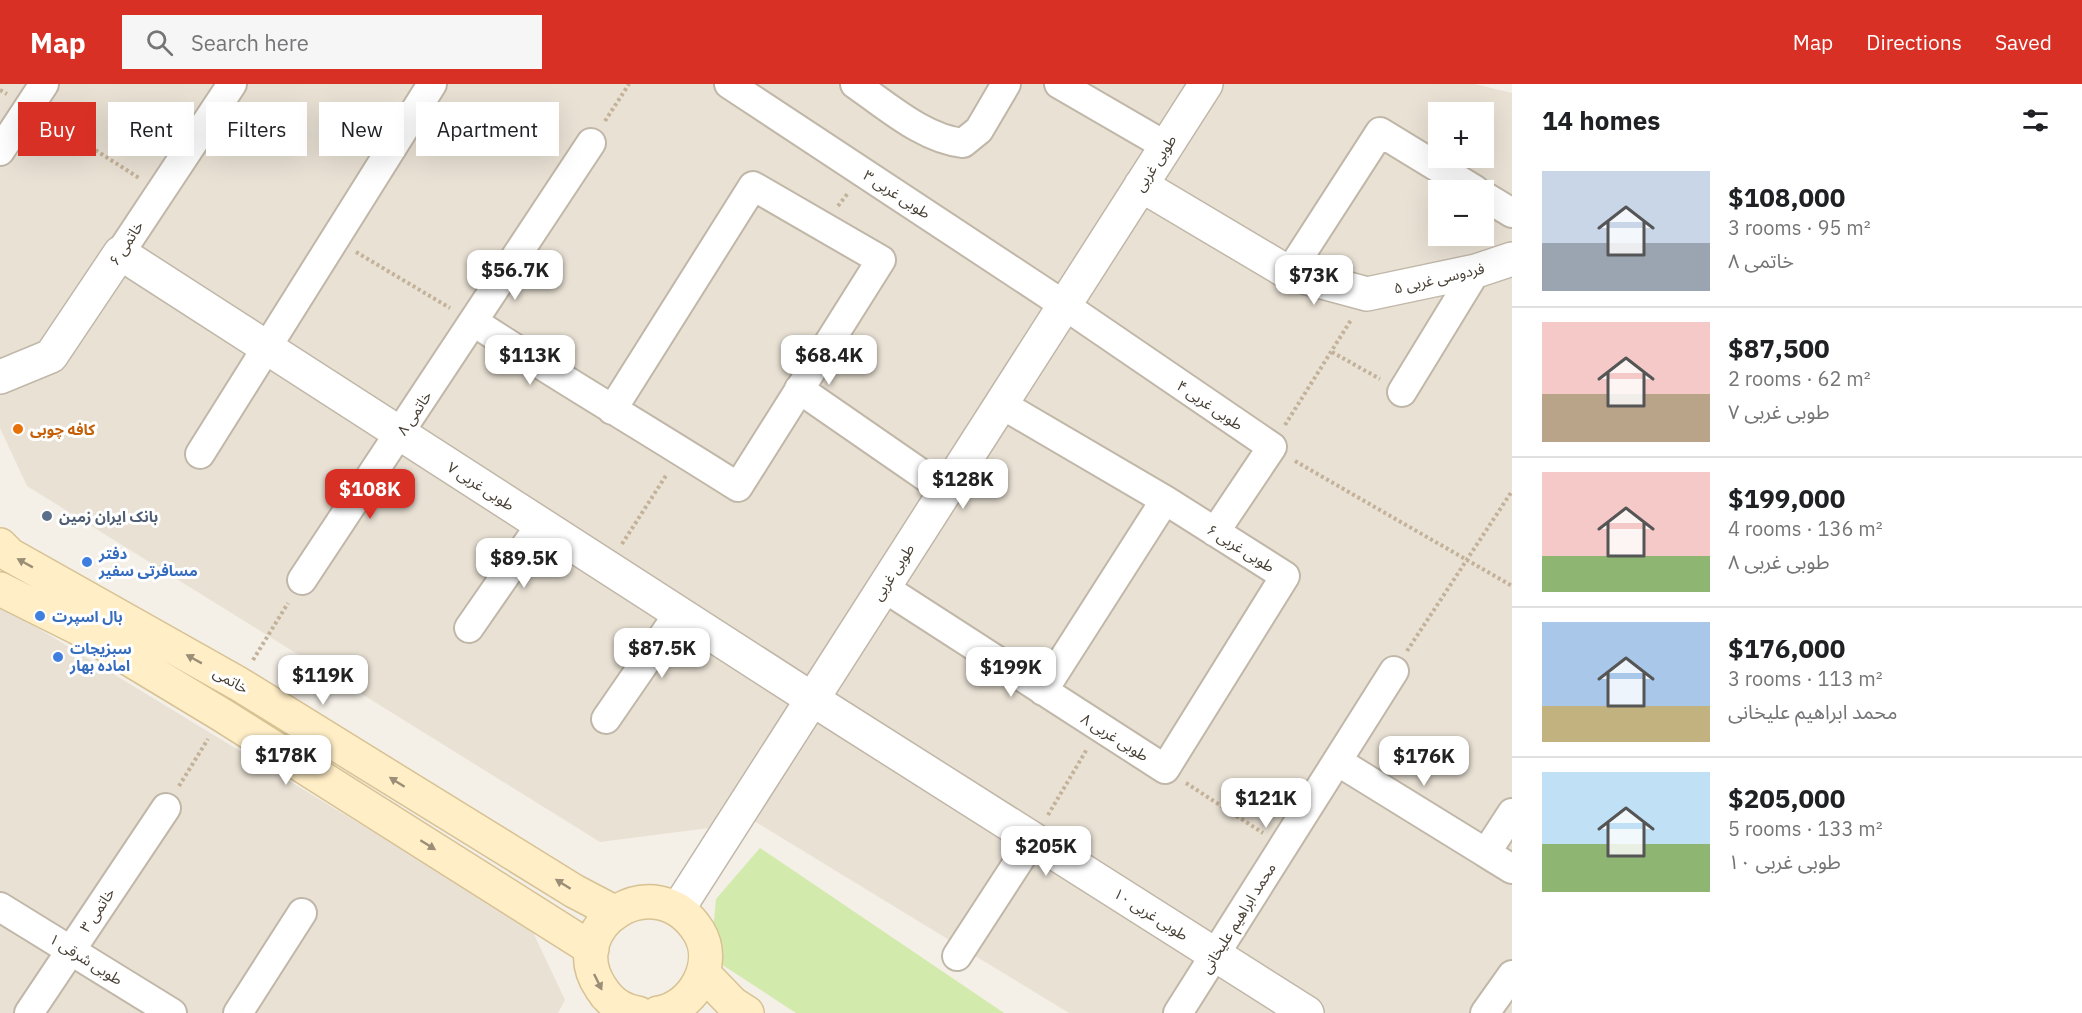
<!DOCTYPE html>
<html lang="en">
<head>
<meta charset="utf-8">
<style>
	body { margin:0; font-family:"IBM Plex Sans","Noto Sans Arabic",sans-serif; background:#f6f6f6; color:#202124; height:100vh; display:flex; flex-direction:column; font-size:22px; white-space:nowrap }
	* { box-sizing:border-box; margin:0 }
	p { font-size:20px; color:#757577 }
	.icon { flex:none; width:33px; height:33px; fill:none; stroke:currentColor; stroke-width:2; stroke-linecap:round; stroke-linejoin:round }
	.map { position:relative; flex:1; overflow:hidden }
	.side { display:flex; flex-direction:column; background:#fff; width:570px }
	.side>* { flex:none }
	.hud { position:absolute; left:18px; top:18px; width:570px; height:54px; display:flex; gap:12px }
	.fabs { position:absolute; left:1428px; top:18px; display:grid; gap:12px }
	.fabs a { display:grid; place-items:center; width:66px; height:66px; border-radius:0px; background:#fff; box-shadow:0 6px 24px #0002; font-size:30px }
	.price { position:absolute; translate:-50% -51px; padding:0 14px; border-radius:12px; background:#fff; color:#222; font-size:20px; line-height:39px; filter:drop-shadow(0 2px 3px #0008) }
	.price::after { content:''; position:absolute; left:50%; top:36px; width:18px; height:14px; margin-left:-9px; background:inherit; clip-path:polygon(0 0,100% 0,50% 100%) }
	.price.selected { background:#d93025; color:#fff }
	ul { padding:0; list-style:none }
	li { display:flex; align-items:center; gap:18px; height:150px; padding:0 30px }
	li+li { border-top:2px solid #e0e0e0 }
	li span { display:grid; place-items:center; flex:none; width:168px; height:120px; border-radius:0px; color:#555 }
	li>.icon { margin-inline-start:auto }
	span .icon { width:72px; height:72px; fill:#fffc; stroke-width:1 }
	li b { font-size:26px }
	h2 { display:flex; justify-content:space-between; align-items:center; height:72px; padding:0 30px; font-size:26px }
	.pill { padding:0 21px; border-radius:0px; background:#fff; box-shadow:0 6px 24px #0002; font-size:21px; line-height:54px }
	.pill.selected { background:#d93025; color:#fff }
	header { display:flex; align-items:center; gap:36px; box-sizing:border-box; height:84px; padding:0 30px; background:#d93025; color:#fff }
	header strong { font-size:28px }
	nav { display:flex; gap:33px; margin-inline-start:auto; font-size:21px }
	.search { width:420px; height:54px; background:#f6f6f6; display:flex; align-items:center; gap:15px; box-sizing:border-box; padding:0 21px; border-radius:0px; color:#757577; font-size:22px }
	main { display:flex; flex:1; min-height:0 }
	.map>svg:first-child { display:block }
	.residential { fill:#e9e1d4; fill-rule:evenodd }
	.green { fill:#d2ebad }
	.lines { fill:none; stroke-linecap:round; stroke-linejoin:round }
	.minor-casing { stroke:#c0b7a8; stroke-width:32 }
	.tertiary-casing { stroke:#c0b7a8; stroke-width:36 }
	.secondary-casing { stroke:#d7c294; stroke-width:36 }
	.path { stroke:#c3b299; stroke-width:4; stroke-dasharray:3 3; stroke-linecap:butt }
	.minor { stroke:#fff; stroke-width:28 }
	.tertiary { stroke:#fff; stroke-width:33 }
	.secondary { stroke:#ffeec6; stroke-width:33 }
	.oneway { fill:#9a8e76 }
	.food-dot { fill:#e8710a; stroke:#fff; stroke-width:2 }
	.service-dot { fill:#5c6f8a; stroke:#fff; stroke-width:2 }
	.shop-dot { fill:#3f7fe0; stroke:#fff; stroke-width:2 }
	.labels { text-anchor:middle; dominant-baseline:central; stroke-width:6; stroke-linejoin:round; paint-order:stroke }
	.street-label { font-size:15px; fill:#484035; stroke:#fff }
	.food-label { font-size:15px; font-weight:bold; fill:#c56008; stroke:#fff; text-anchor:start }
	.service-label { font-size:15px; font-weight:bold; fill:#4e5e75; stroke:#fff; text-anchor:start }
	.shop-label { font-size:15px; font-weight:bold; fill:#366cbe; stroke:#fff; text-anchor:start }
</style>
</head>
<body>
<header>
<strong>Map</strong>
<div class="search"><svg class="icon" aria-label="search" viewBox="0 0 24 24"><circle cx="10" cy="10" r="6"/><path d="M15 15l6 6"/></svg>Search here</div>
<nav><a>Map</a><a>Directions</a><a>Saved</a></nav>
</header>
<main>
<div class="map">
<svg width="1512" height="929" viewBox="0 0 1512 929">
	<rect width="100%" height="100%" fill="#f4efe7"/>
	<!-- residential -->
	<path class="residential" d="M0,0H1475L1512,9V929H1069L756,738L600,758L27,402L0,344ZM1438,28H1484V74H1438ZM1438,106H1484V152H1438Z
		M0,521L531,844L565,916L558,929H0Z"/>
	<!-- green -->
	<path class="green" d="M760,764L1004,929H796L721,880L712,857L716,815Z"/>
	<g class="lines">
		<defs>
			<path id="minor" d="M729,0L1064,221L1272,363L1215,448
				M855,0C887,22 924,55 963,59L979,46L1006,0
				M1059,0L1166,62
				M0,67L44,0
				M1484,112L1512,129
				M120,169L232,0
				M1289,189L1380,48L1475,106
				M474,238C561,295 650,347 738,403L881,176L753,102L612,326
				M799,305L945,406
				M1402,308L1476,187
				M200,370L432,0
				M302,496L591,59
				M883,503L1165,685L1285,492L1165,416L1001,320
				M469,544L541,440
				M1043,607L1165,416
				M606,635L679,529
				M1337,677L1486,769
				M1512,729L1486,769L1512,785
				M0,823L172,929
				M957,872L1033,755
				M29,929L166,724
				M238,929L302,829
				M1178,929L1394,587
				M1485,929L1512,891"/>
			<path id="tertiary" d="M1141,101L1289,189L1367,210L1476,187L1512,175
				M0,293L51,272L120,169L812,615L1307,929
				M678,825L1206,0"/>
			<path id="secondary" d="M0,461L10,471L239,600L574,807L614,828
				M0,505L78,544L222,631L592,865
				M703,889L733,920L747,929
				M638,929C622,927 609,917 601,904C559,842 656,779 699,848C718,880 693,924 658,929"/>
		</defs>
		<!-- minor casing -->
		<use href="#minor" class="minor-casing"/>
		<!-- tertiary casing -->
		<use href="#tertiary" class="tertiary-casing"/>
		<!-- secondary casing -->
		<use href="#secondary" class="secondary-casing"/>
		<!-- path -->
		<path class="path" d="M0,6L7,10
			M50,37L139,94
			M605,37L629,0
			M838,122L848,109
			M356,168L450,224
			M1332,268L1380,295
			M1285,341L1351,236
			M1295,377L1512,502
			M622,460L667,390
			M1407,567L1512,407
			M253,576L288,519
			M1186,699L1263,749
			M179,702L208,655
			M1048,731L1087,665"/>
		<!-- minor -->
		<use href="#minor" class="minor"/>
		<!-- tertiary -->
		<use href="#tertiary" class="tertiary"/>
		<!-- secondary -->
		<use href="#secondary" class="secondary"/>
	</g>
	<!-- one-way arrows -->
	<defs><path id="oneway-solid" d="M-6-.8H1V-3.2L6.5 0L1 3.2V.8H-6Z" transform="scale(1.5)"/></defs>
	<g class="oneway">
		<use href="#oneway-solid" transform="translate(25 479) rotate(-151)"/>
		<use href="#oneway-solid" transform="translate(194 575) rotate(-151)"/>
		<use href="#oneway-solid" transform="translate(397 698) rotate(-148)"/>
		<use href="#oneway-solid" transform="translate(428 761) rotate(32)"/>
		<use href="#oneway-solid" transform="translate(563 800) rotate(-148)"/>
		<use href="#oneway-solid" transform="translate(598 898) rotate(64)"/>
	</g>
	<!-- markers -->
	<circle class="food-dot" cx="18" cy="345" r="6"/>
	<circle class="service-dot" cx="47" cy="432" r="6"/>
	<g class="shop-dot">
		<circle cx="87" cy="478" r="6"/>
		<circle cx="40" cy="532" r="6"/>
		<circle cx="58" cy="573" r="6"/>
	</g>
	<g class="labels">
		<!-- street labels -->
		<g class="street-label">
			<text transform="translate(1155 79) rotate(-57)">طوبی غربی</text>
			<text transform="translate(897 110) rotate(33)">طوبی غربی ۳</text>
			<text transform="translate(126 159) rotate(-57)">خاتمی ۶</text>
			<text transform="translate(1439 194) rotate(-13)">فردوسی غربی ۵</text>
			<text transform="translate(1210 321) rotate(34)">طوبی غربی ۴</text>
			<text transform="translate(414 329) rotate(-56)">خاتمی ۸</text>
			<text transform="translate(481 402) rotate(33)">طوبی غربی ۷</text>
			<text transform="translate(1241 464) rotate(32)">طوبی غربی ۶</text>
			<text transform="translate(893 488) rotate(-57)">طوبی غربی</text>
			<text transform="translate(231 596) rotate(30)">خاتمی</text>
			<text transform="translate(1115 653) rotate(32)">طوبی غربی ۸</text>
			<text transform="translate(97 826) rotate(-56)">خاتمی ۳</text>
			<text transform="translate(1151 830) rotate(32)">طوبی غربی ۱۰</text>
			<text transform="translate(1238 834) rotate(-58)">محمد ابراهیم علیخانی</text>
			<text transform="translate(86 875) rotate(32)">طوبی شرقی ۱</text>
		</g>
		<!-- food labels -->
		<g class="food-label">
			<text x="30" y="345">کافه چوبی</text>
		</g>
		<!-- service labels -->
		<g class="service-label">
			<text x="59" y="432">بانک ایران زمین</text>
		</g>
		<!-- shop labels -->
		<g class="shop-label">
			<text x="99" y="469">دفتر<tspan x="99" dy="17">مسافرتی سفیر</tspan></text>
			<text x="52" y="532">بال اسپرت</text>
			<text x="70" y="564">سبزیجات<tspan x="70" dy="17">اماده بهار</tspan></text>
		</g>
	</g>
</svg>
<div class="fabs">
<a>+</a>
<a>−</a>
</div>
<b class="price" style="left:515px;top:217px">$56.7K</b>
<b class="price" style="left:1314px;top:222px">$73K</b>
<b class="price" style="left:530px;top:302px">$113K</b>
<b class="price" style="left:829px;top:302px">$68.4K</b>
<b class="price" style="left:963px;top:426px">$128K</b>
<b class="price selected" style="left:370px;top:436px">$108K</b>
<b class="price" style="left:524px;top:505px">$89.5K</b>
<b class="price" style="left:662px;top:595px">$87.5K</b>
<b class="price" style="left:1011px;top:614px">$199K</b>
<b class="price" style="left:323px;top:622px">$119K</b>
<b class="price" style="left:286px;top:702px">$178K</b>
<b class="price" style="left:1424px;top:703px">$176K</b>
<b class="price" style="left:1266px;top:745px">$121K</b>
<b class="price" style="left:1046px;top:793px">$205K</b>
<div class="hud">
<a class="pill selected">Buy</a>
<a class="pill">Rent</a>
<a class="pill">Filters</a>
<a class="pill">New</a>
<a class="pill">Apartment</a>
</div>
</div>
<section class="side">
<h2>14 homes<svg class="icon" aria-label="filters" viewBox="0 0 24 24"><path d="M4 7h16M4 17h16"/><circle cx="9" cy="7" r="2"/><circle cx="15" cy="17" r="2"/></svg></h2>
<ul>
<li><span style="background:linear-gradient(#c9d6e8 60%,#9aa5b1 0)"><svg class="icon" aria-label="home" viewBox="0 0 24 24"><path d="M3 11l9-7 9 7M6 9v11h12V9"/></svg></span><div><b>$108,000</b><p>3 rooms · 95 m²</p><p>خاتمی ۸</p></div></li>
<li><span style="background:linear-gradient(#f6c9c9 60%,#b9a48a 0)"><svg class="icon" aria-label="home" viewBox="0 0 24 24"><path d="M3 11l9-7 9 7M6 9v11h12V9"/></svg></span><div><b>$87,500</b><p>2 rooms · 62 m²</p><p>طوبی غربی ۷</p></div></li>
<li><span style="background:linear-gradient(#f6c9c9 70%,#8fb573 0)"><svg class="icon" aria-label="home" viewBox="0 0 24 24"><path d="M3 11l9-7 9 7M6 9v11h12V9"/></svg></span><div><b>$199,000</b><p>4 rooms · 136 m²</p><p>طوبی غربی ۸</p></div></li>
<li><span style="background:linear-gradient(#a9c7e8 70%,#c2b280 0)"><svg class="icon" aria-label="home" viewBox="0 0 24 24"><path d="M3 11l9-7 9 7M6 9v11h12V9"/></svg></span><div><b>$176,000</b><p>3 rooms · 113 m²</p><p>محمد ابراهیم علیخانی</p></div></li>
<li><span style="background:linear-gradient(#bfe0f5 60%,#8fb573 0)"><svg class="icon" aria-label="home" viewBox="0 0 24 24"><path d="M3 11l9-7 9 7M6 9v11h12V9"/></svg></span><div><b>$205,000</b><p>5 rooms · 133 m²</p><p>طوبی غربی ۱۰</p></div></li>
</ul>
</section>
</main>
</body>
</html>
